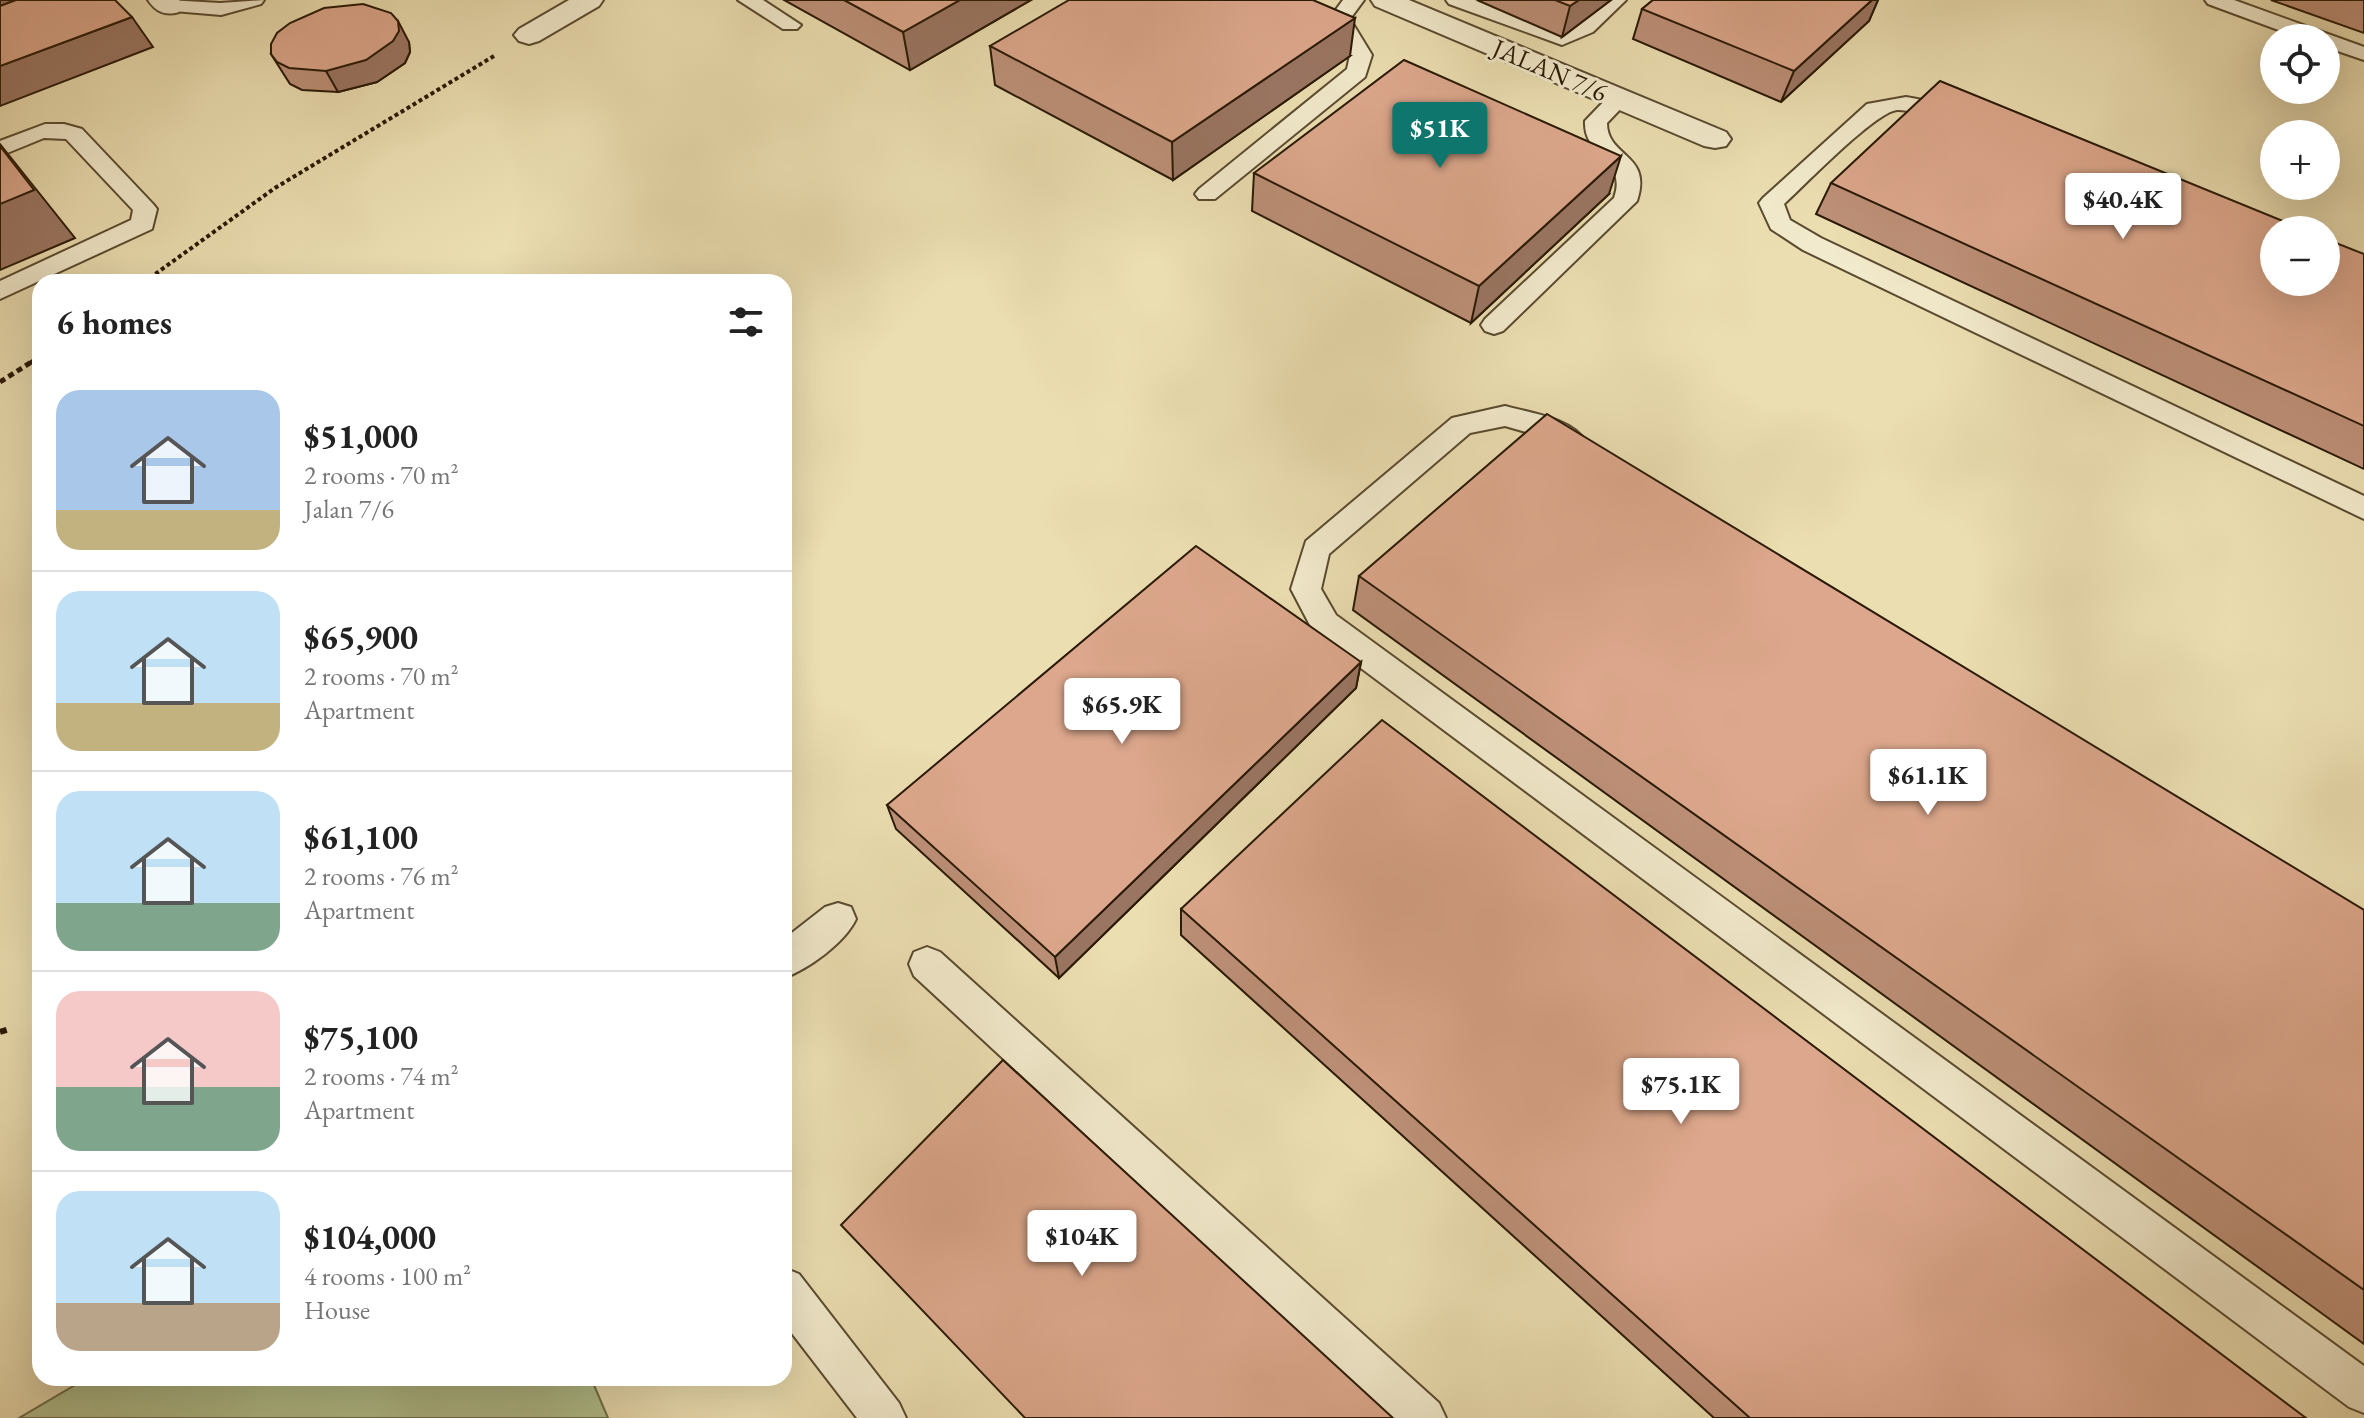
<!DOCTYPE html>
<html lang="en">
<head>
<meta charset="utf-8">
<style>
	body { margin:0; font-family:"EB Garamond",serif; background:#f6f6f6; color:#222; height:100vh; display:flex; flex-direction:column; font-size:30px; white-space:nowrap }
	* { box-sizing:border-box; margin:0 }
	p { font-size:26px; color:#767676 }
	.icon { flex:none; width:44px; height:44px; fill:none; stroke:currentColor; stroke-width:2; stroke-linecap:round; stroke-linejoin:round }
	.map { position:relative; flex:1; overflow:hidden }
	.side { position:absolute; left:32px; top:274px; width:760px; height:1112px; display:flex; flex-direction:column; background:#fff; border-radius:24px; box-shadow:0 8px 32px #0002 }
	.side>* { flex:none }
	.fabs { position:absolute; left:2260px; top:24px; display:grid; gap:16px }
	.fabs a { display:grid; place-items:center; width:80px; height:80px; border-radius:50%; background:#fff; box-shadow:0 8px 32px #0002; font-size:40px }
	.price { position:absolute; translate:-50% -68px; padding:0 18px; border-radius:8px; background:#fff; color:#222; font-size:26px; line-height:52px; filter:drop-shadow(0 2px 4px #0008) }
	.price::after { content:''; position:absolute; left:50%; top:48px; width:24px; height:18px; margin-left:-12px; background:inherit; clip-path:polygon(0 0,100% 0,50% 100%) }
	.price.on { background:#0f766e; color:#fff }
	ul { padding:0; list-style:none }
	li { display:flex; align-items:center; gap:24px; height:200px; padding:0 24px }
	li+li { border-top:2px solid #e0e0e0 }
	li span { display:grid; place-items:center; flex:none; width:224px; height:160px; border-radius:24px; color:#555 }
	li>.icon { margin-inline-start:auto }
	span .icon { width:96px; height:96px; fill:#fffc; stroke-width:1 }
	li b { font-size:34px }
	h2 { display:flex; justify-content:space-between; align-items:center; height:96px; padding:0 24px; font-size:34px }
	.map>svg:first-child { display:block }
	.green { fill:#b2c28f; stroke:#6e6e4a; stroke-width:2 }
	.lines { fill:none; stroke-linecap:round; stroke-linejoin:round }
	.service-casing { stroke:#5a4a2f; stroke-width:4 }
	.minor-casing { stroke:#5a4a2f; stroke-width:4 }
	.path-far2 { stroke:#291904; stroke-width:4; stroke-dasharray:4 3; stroke-linecap:butt }
	.path-far1 { stroke:#291904; stroke-width:5; stroke-dasharray:6 4; stroke-linecap:butt }
	.path { stroke:#291904; stroke-width:6; stroke-dasharray:7 5; stroke-linecap:butt }
	.service { fill:#f2eacc; fill-rule:evenodd }
	.minor { fill:#f2eacc; fill-rule:evenodd }
	.wall { fill:#bd9078; stroke:#291904; stroke-width:2 }
	.shaded-wall { fill:#9a7562; stroke:#291904; stroke-width:2 }
	.building { fill:#dca78c; stroke:#291904; stroke-width:2 }
	.labels { text-anchor:middle; dominant-baseline:central; stroke-width:6; stroke-linejoin:round; paint-order:stroke }
	.far-street-label { font-size:26px; fill:#291904; stroke:#f2eacc }
</style>
</head>
<body>
<div class="map">
<svg width="2364" height="1418" viewBox="0 0 2364 1418">
	<rect width="100%" height="100%" fill="#ebdeb1"/>
	<filter id="stains"><feTurbulence type="fractalNoise" baseFrequency=".0025" numOctaves="4"/><feColorMatrix values="0 0 0 0 .2 0 0 0 0 .09 0 0 0 0 .02 0 0 0 .5 -.17"/></filter>
	<radialGradient id="worn" r=".72"><stop offset=".6" stop-color="#630" stop-opacity="0"/><stop offset="1" stop-color="#630" stop-opacity=".3"/></radialGradient>
	<!-- green -->
	<path class="green" d="M87,1378H591L608,1418H19Z"/>
	<g class="lines">
		<defs>
			<path id="service" d="M168,0L220,3L264,0L261,4L221,15L162,10L159,6Z
				M738,0H763L801,25L797,29H783Z
				M1343,0H1364L1350,19L1372,55L1365,77L1215,199H1199L1195,194L1199,189L1347,69L1350,55L1329,19Z
				M1446,0H1475L1561,31L1579,24L1604,0H1626L1593,32L1562,45L1449,4Z
				M2205,0H2234L2364,47V60L2326,47V38H2300L2208,4Z
				M1619,92L1630,99L1607,123C1607,158 1653,153 1637,201L1503,331L1494,334L1485,331L1481,325L1485,319L1614,198C1628,159 1583,158 1585,121L1611,94Z
				M1906,97C1924,100 1953,105 1965,119L1962,124C1940,129 1920,109 1897,110C1875,112 1804,186 1784,204L1790,220L1821,238L2364,496V519L1803,250L1771,229L1759,203L1763,198L1867,104Z
				M45,124H64L82,129L153,204L157,209L152,229L0,299V281L131,220L133,210L66,139L44,138L0,156V141Z
				M1505,406C1530,413 1572,418 1586,442L1582,449L1572,452L1543,437L1505,426L1470,433L1329,554L1321,589L1336,615L2364,1366V1413L2349,1407L1314,633L1291,589L1306,541L1452,418Z
				M838,903L851,907L856,919C845,943 808,969 784,978V939L825,907Z
				M927,947L940,952L1439,1403L1446,1418H1392L914,976L909,964L914,952Z
				M784,1268L799,1274L899,1403L906,1418H857L784,1323Z"/>
			<path id="minor" d="M148,0H179L183,6L179,12C165,16 156,12 148,0Z
				M569,0H603L599,6L539,41L529,44L519,41L514,35L519,29Z
				M1371,0H1409L1726,132L1731,139L1726,146L1715,148L1704,146L1375,6Z"/>
		</defs>
		<!-- service casing -->
		<use href="#service" class="service-casing"/>
		<!-- minor casing -->
		<use href="#minor" class="minor-casing"/>
		<!-- path-far2 -->
		<path class="path-far2" d="M144,282L275,188L494,56
			M30,363L40,356"/>
		<!-- path-far1 -->
		<path class="path-far1" d="M0,382L33,361"/>
		<!-- path -->
		<path class="path" d="M0,1032L10,1029"/>
		<!-- service -->
		<use href="#service" class="service"/>
		<!-- minor -->
		<use href="#minor" class="minor"/>
	</g>
	<!-- wall -->
	<path class="wall" d="M784,0H1031L910,70Z
		M1477,0H1611L1562,37Z
		M1653,0H1878L1869,21L1781,102L1633,39L1642,9Z
		M2271,0H2364V33Z
		M409,42L410,52L405,63L377,82L338,92L302,90L290,84L271,54Z
		M990,46L1350,56L1173,180L995,85Z
		M1254,173L1609,194L1471,323L1252,211Z
		M1831,183L2364,254V469L1816,214Z
		M1359,576L2364,910V1344L1353,610Z
		M1361,662L1356,688L1059,978L896,829L887,805Z
		M1181,909L2306,1418H1714L1181,935Z"/>
	<!-- shaded-wall -->
	<path class="shaded-wall" d="M0,0H16L0,6Z
		M960,0H1031L910,70L903,32Z
		M1579,0H1611L1562,37L1570,6Z
		M1872,0H1878L1869,21L1781,102L1794,71Z
		M132,17L153,47L0,106V66Z
		M1355,18L1350,56L1173,180L1172,142Z
		M398,21L409,42L410,52L405,63L377,82L338,92L326,71Z
		M0,144L75,238L0,270Z
		M1621,156L1609,194L1471,323L1479,286Z
		M1361,662L1356,688L1059,978L1055,957Z"/>
	<!-- building -->
	<path class="building" d="M16,0H115L132,17L0,66V6Z
		M844,0H960L903,32Z
		M1069,0H1313L1355,18L1172,142L990,46Z
		M1555,0H1579L1570,6Z
		M1653,0H1872L1794,71L1642,9Z
		M363,4L391,13L398,21L399,31L393,41L366,60L326,71L289,68L277,62L271,54V44L277,33L290,23L324,8Z
		M1404,60L1621,156L1479,286L1254,173Z
		M1940,81L2305,230H2274V282H2326V239L2364,254V426L1831,183Z
		M0,146L34,190L0,204Z
		M1547,414L2364,910V1290L1359,576Z
		M1196,546L1361,662L1055,957L887,805Z
		M1382,720L2306,1418H1750L1181,909Z
		M1003,1060L1393,1418H1025L841,1225Z"/>
	<g class="labels">
		<!-- far-street labels -->
		<g class="far-street-label">
			<text transform="translate(1550 70) rotate(23)">JALAN 7/6</text>
		</g>
	</g>
	<rect width="100%" height="100%" filter="url(#stains)"/>
	<rect width="100%" height="100%" fill="url(#worn)"/>
</svg>
<div class="fabs">
<a><svg class="icon" aria-label="locate" viewBox="0 0 24 24"><circle cx="12" cy="12" r="6"/><path d="M12 2v4M12 18v4M2 12h4M18 12h4"/></svg></a>
<a>+</a>
<a>−</a>
</div>
<b class="price on" style="left:1440px;top:170px">$51K</b>
<b class="price" style="left:2123px;top:241px">$40.4K</b>
<b class="price" style="left:1122px;top:746px">$65.9K</b>
<b class="price" style="left:1928px;top:817px">$61.1K</b>
<b class="price" style="left:1681px;top:1126px">$75.1K</b>
<b class="price" style="left:1082px;top:1278px">$104K</b>
<section class="side">
<h2>6 homes<svg class="icon" aria-label="filters" viewBox="0 0 24 24"><path d="M4 7h16M4 17h16"/><circle cx="9" cy="7" r="2"/><circle cx="15" cy="17" r="2"/></svg></h2>
<ul>
<li><span style="background:linear-gradient(#a9c7e8 75%,#c2b280 0)"><svg class="icon" aria-label="home" viewBox="0 0 24 24"><path d="M3 11l9-7 9 7M6 9v11h12V9"/></svg></span><div><b>$51,000</b><p>2 rooms · 70 m²</p><p>Jalan 7/6</p></div></li>
<li><span style="background:linear-gradient(#bfe0f5 70%,#c2b280 0)"><svg class="icon" aria-label="home" viewBox="0 0 24 24"><path d="M3 11l9-7 9 7M6 9v11h12V9"/></svg></span><div><b>$65,900</b><p>2 rooms · 70 m²</p><p>Apartment</p></div></li>
<li><span style="background:linear-gradient(#bfe0f5 70%,#7fa58c 0)"><svg class="icon" aria-label="home" viewBox="0 0 24 24"><path d="M3 11l9-7 9 7M6 9v11h12V9"/></svg></span><div><b>$61,100</b><p>2 rooms · 76 m²</p><p>Apartment</p></div></li>
<li><span style="background:linear-gradient(#f6c9c9 60%,#7fa58c 0)"><svg class="icon" aria-label="home" viewBox="0 0 24 24"><path d="M3 11l9-7 9 7M6 9v11h12V9"/></svg></span><div><b>$75,100</b><p>2 rooms · 74 m²</p><p>Apartment</p></div></li>
<li><span style="background:linear-gradient(#bfe0f5 70%,#b9a48a 0)"><svg class="icon" aria-label="home" viewBox="0 0 24 24"><path d="M3 11l9-7 9 7M6 9v11h12V9"/></svg></span><div><b>$104,000</b><p>4 rooms · 100 m²</p><p>House</p></div></li>
</ul>
</section>
</div>
</body>
</html>
